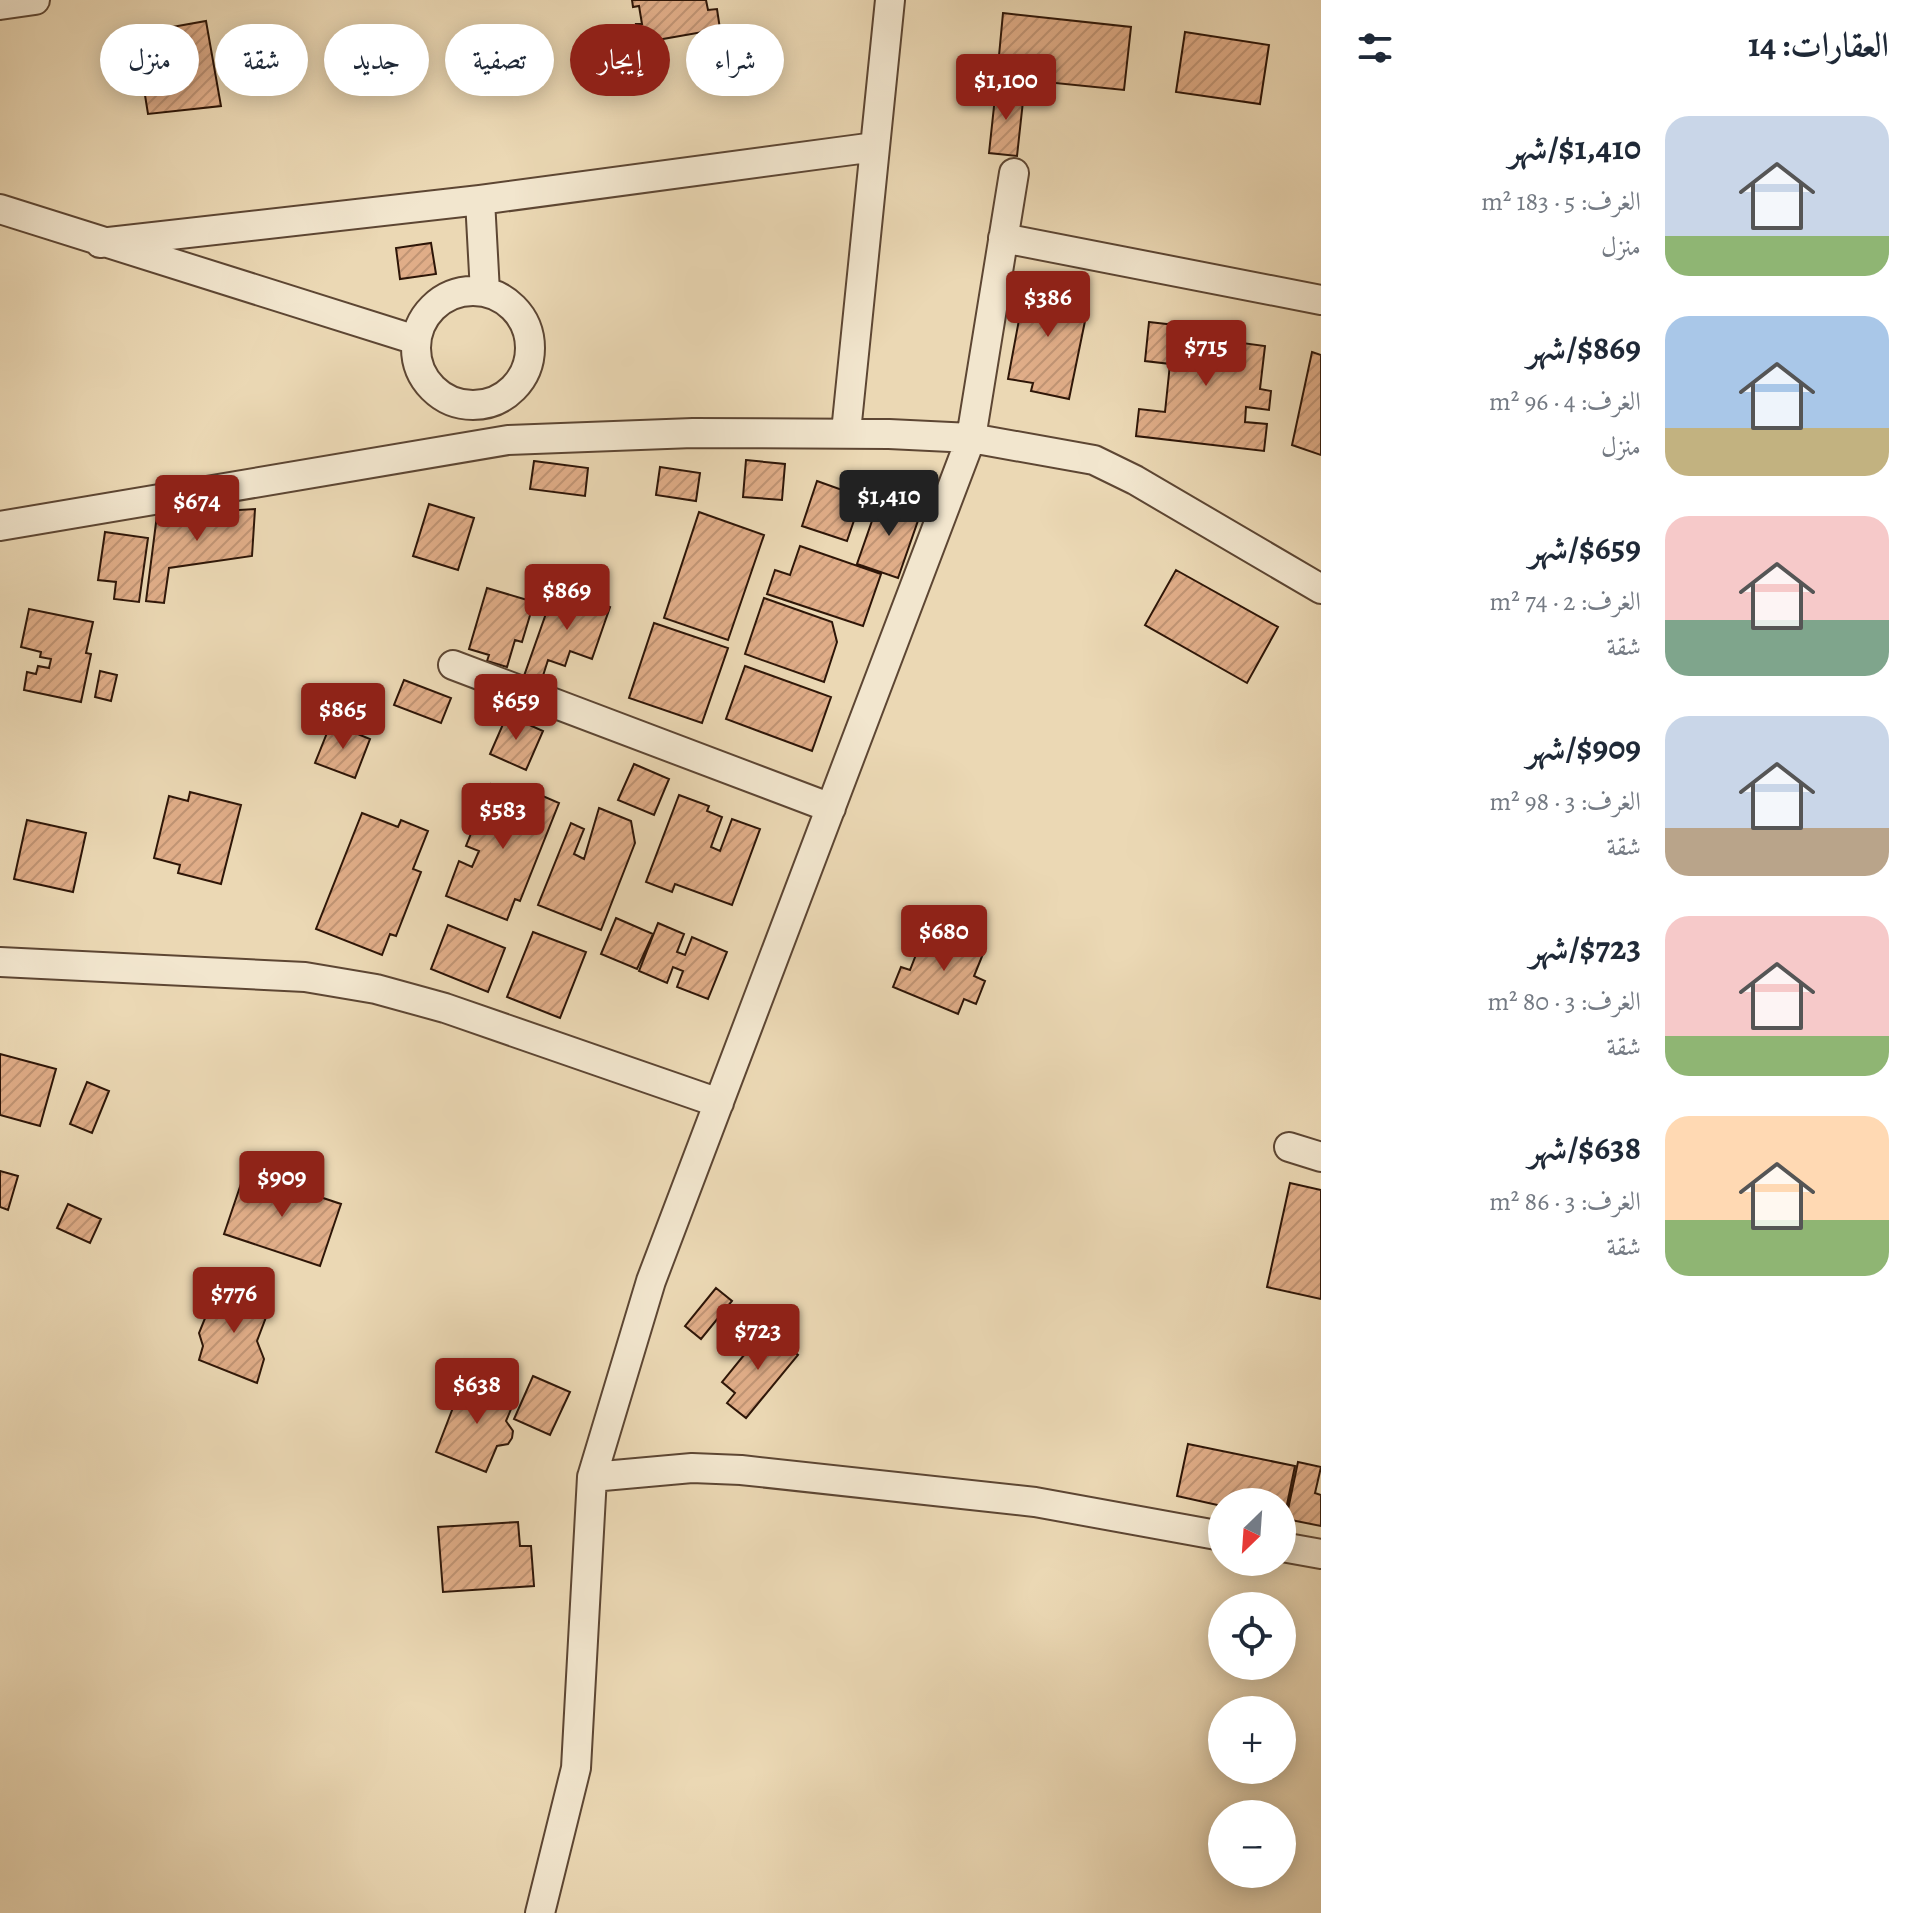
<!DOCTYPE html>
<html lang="ar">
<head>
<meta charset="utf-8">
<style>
	body { margin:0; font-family:Alegreya,Amiri,serif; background:#f2f2f3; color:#1f2937; direction:rtl; height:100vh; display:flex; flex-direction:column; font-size:30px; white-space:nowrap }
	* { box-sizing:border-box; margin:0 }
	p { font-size:26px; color:#747a83 }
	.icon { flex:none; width:44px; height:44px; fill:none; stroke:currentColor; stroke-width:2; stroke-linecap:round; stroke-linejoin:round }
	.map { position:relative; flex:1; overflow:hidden; direction:ltr }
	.details { display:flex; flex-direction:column; background:#fff; width:600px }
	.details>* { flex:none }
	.guide { position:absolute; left:24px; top:24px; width:760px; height:72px; direction:rtl; display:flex; gap:16px }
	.needle { width:52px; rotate:205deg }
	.tools { position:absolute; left:1208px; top:1488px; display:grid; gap:16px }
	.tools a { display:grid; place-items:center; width:88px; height:88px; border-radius:50%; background:#fff; box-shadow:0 4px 20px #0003; font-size:40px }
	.price { position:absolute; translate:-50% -68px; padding:0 18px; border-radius:8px; background:#8f2418; color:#fff; font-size:26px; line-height:52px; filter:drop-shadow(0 2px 4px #0008) }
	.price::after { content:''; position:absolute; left:50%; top:48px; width:24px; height:18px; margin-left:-12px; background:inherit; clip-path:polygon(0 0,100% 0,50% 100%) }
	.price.current { background:#222; color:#fff }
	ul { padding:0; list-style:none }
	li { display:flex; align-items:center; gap:24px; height:200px; padding:0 32px }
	li span { display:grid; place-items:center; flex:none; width:224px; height:160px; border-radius:24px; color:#555 }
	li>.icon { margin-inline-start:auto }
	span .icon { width:96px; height:96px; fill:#fffc; stroke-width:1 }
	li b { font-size:34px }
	h2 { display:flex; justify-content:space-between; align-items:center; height:96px; padding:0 32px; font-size:34px }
	.tag { padding:0 28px; border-radius:36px; background:#fff; box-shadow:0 4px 20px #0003; font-size:28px; line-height:72px }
	.tag.current { background:#8f2418; color:#fff }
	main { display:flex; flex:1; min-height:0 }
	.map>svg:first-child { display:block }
	.building { fill:url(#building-hatch); stroke:#2e1608; stroke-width:2 }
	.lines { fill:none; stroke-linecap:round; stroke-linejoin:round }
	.street-casing { stroke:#5d4633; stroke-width:32 }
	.street { stroke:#f2e6ce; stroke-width:28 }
</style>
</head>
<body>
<main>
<section class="details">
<h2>العقارات: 14<svg class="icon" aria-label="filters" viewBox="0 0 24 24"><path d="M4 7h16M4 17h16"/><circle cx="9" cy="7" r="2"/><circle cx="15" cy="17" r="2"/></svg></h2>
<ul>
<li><span style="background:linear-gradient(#c9d6e8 75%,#8fb573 0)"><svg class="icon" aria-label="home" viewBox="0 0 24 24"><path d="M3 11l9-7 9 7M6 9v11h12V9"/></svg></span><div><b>$1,410/شهر</b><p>الغرف: 5 · 183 m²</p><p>منزل</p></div></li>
<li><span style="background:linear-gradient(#a9c7e8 70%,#c2b280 0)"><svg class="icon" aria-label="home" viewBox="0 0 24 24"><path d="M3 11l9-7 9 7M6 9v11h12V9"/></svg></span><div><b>$869/شهر</b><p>الغرف: 4 · 96 m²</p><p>منزل</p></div></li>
<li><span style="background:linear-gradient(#f6c9c9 65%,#7fa58c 0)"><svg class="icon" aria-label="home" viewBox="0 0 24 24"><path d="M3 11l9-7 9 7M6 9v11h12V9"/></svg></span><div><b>$659/شهر</b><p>الغرف: 2 · 74 m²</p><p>شقة</p></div></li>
<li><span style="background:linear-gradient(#c9d6e8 70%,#b9a48a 0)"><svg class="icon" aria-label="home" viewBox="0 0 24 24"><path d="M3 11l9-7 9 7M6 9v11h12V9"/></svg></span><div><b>$909/شهر</b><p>الغرف: 3 · 98 m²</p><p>شقة</p></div></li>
<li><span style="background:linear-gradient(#f6c9c9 75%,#8fb573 0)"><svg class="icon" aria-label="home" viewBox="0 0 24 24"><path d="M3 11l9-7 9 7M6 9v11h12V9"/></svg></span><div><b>$723/شهر</b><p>الغرف: 3 · 80 m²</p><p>شقة</p></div></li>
<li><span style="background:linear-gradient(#ffd9b3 65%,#8fb573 0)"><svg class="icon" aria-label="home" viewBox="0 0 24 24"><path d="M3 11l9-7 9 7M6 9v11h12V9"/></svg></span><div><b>$638/شهر</b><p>الغرف: 3 · 86 m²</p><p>شقة</p></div></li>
</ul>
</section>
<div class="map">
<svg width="1321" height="1913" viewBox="0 0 1321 1913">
	<defs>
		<pattern id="building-hatch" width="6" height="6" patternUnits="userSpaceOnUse" patternTransform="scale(2)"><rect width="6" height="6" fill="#e0ad88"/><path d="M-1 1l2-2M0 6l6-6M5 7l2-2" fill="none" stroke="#c09474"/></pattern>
	</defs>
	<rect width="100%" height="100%" fill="#ebd8b4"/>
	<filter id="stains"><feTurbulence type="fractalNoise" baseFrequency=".0025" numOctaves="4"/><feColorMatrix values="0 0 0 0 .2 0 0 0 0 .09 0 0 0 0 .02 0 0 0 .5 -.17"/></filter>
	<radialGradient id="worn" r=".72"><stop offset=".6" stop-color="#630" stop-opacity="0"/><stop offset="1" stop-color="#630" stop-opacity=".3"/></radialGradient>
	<!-- building -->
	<path class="building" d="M632,0H706L708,10L717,9L720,29L640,43L636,24H642L639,6L633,7Z
		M1003,13L1131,27L1124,90L997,77Z
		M206,21L221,106L148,114L144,89L153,87L144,32Z
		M1185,32L1269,45L1260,104L1176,92Z
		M996,88L1024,92L1017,156L989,153Z
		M431,243L436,274L400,279L396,248Z
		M1026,282L1085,293L1080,320L1085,321L1069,399L1031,391L1033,383L1008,379Z
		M1149,322L1228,331L1227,341L1265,346L1260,389L1271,391L1269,410L1246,407L1245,422L1267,424L1264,451L1136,436L1139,409L1165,412L1170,364L1145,361Z
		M1312,352L1321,355V455L1292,445Z
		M746,460L785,464L782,500L743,497Z
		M534,461L588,468L585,496L530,489Z
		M660,467L700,473L696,501L656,495Z
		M817,481L862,497L847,541L802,526Z
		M880,498L921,512L898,578L857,564Z
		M429,504L474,518L458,570L413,556Z
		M255,509L252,556L169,568L164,603L146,601L157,515Z
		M699,512L764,535L728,640L664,618Z
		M105,532L148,538L139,602L114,599L116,582L98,580Z
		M800,546L881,574L863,626L767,594L775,570L790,575Z
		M1176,570L1278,627L1247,683L1145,625Z
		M487,588L534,602L522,642L515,640L507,667L487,661L489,655L469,649Z
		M555,588L610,607L592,659L570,651L565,666L548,660L541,682L524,676Z
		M764,598L832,622L837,642L824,682L745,654Z
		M29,609L93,622L86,653L91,654L81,702L24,690L27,672L36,674L38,666L49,668L51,659L40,657L41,652L21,647Z
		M654,623L728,648L702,723L629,698Z
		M745,666L831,697L812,751L726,719Z
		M100,671L117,675L111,701L95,697Z
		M404,680L451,698L441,723L394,705Z
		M507,715L543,731L526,770L490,754Z
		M331,723L370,739L355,778L315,763Z
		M634,764L669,779L654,815L618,800Z
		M491,784L533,801L536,793L559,803L520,901L515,899L507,920L446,896L459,861L472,867L479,851L466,846Z
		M190,792L241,805L221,884L178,873L180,865L154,858L169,796L188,801Z
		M679,795L709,806L707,811L722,817L711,847L720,851L732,819L760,829L732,905L675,884L672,892L646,882Z
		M599,808L631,821L635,843L601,930L538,905L571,823L584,829L574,854L584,859Z
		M362,813L398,827L401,820L428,831L413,869L421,872L396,936L390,934L382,955L316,929Z
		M27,820L86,833L73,892L14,879Z
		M616,918L653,934L637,969L601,954Z
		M658,923L684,934L677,952L685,955L692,937L727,952L708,999L677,987L683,971L673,967L667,983L639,971Z
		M448,925L505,948L488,992L431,969Z
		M938,929L985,949L974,976L985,981L976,1004L964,999L958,1014L893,987L901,967L910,970L919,947L930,951Z
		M533,932L586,952L560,1018L507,997Z
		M0,1054L56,1069L40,1126L0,1115Z
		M87,1082L109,1091L92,1133L70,1124Z
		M0,1171L18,1176L8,1210L0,1207Z
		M245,1172L341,1204L320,1266L224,1234Z
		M1290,1183L1321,1190V1299L1267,1287Z
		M68,1204L101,1219L90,1243L57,1228Z
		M716,1288L732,1301L701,1339L685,1326Z
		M216,1291L237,1299L240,1292L271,1304L257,1341L264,1359L257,1383L199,1360L203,1346L199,1333Z
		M766,1328L798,1355L746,1418L727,1403L735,1393L722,1382Z
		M533,1376L570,1392L550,1435L514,1419Z
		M464,1379L515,1400L506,1421L513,1431L512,1438L508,1444L497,1446L486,1472L436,1452Z
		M1188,1444L1295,1466L1284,1519L1282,1502H1222V1506L1177,1496Z
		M1298,1462L1321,1467L1315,1493L1321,1495V1526L1286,1519Z
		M518,1522L520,1546H531L534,1586L443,1592L438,1527Z"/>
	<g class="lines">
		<defs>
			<path id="street" d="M0,5L35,0
				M480,200L485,292
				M0,209L416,340
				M1003,238L1321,300
				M100,243L480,200L875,147
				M416 348a57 57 0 1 1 114 0a57 57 0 1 1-114 0Z
				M846,432L890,0
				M0,526L508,440L693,433L889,434L971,438L1094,460L1135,480L1321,589
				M453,665L831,808
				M0,962L305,977L376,989L445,1008L719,1103
				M1289,1147L1321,1157
				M592,1477L692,1468L741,1470L1035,1502L1222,1536
				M1282,1547L1321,1554
				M540,1913L576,1768L592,1477L651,1281L971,438L1014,173"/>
		</defs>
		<!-- street casing -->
		<use href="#street" class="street-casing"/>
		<!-- street -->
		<use href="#street" class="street"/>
	</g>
	<rect width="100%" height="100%" filter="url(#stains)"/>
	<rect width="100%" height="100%" fill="url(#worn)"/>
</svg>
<div class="tools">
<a><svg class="needle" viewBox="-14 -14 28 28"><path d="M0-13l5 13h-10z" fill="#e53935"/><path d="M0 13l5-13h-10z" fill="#747a83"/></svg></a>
<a><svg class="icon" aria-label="locate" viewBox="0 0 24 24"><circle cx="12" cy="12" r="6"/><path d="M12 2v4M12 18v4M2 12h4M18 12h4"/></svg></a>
<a>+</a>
<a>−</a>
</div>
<b class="price" style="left:1006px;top:122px">$1,100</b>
<b class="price" style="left:1048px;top:339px">$386</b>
<b class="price" style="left:1206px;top:388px">$715</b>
<b class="price current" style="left:889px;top:538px">$1,410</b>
<b class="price" style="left:197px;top:543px">$674</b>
<b class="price" style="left:567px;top:632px">$869</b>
<b class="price" style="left:516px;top:742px">$659</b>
<b class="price" style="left:343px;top:751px">$865</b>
<b class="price" style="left:503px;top:851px">$583</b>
<b class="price" style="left:944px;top:973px">$680</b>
<b class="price" style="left:282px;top:1219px">$909</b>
<b class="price" style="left:234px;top:1335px">$776</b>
<b class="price" style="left:758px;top:1372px">$723</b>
<b class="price" style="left:477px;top:1426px">$638</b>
<div class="guide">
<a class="tag">شراء</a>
<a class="tag current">إيجار</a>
<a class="tag">تصفية</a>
<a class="tag">جديد</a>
<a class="tag">شقة</a>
<a class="tag">منزل</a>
</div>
</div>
</main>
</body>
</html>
